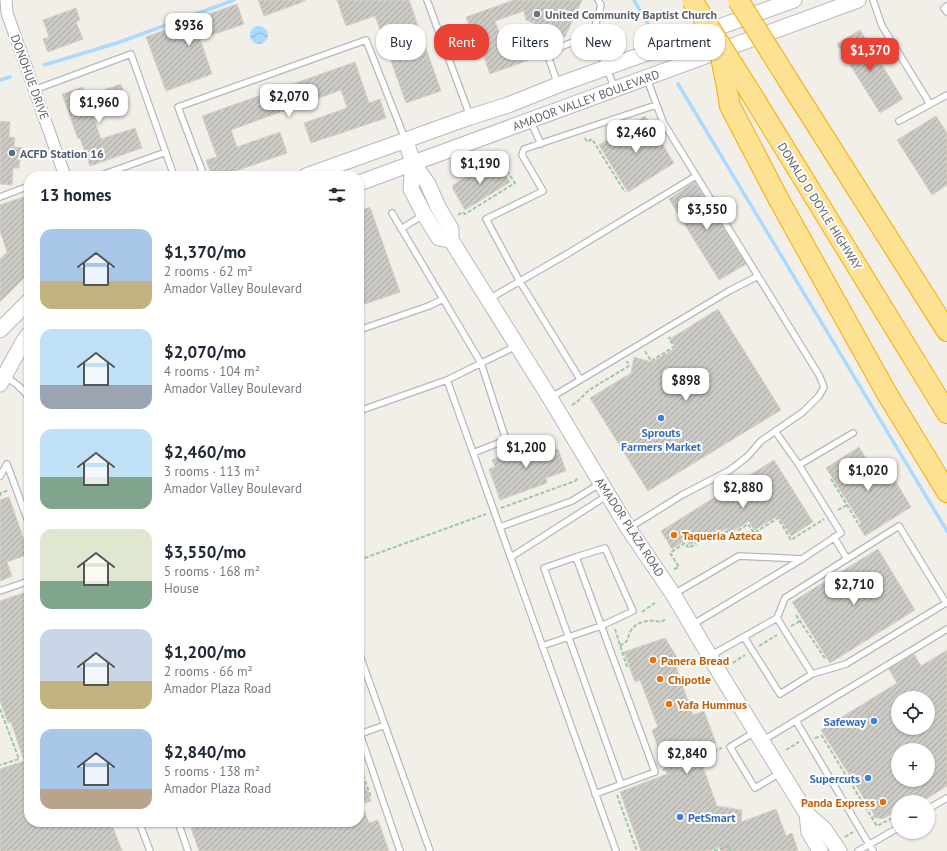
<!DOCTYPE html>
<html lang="en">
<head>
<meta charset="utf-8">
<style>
	body { margin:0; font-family:"PT Sans",sans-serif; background:#f6f6f7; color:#1f2937; height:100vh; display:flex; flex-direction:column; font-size:15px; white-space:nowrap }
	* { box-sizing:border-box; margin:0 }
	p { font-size:13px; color:#747a83 }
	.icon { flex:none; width:22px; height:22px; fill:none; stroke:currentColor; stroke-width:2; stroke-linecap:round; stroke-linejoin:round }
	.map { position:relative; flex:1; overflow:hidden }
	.panel { position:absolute; left:24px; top:171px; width:340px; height:656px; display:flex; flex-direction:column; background:#fff; border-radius:16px; box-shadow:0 1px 3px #0004 }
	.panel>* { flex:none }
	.banner { position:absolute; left:376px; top:24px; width:380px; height:36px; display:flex; gap:8px }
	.fabs { position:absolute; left:891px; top:691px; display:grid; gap:8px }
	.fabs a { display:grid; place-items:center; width:44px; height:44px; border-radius:50%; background:#fff; box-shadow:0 1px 3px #0004; font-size:20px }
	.price { position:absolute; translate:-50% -34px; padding:0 9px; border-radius:8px; background:#fff; color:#222; font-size:13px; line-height:26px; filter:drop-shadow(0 1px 2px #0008) }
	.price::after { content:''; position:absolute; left:50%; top:24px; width:12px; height:9px; margin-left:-6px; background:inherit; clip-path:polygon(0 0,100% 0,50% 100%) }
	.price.on { background:#ea4335; color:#fff }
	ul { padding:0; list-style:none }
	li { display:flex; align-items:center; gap:12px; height:100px; padding:0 16px }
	li span { display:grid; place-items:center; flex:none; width:112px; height:80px; border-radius:12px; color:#555 }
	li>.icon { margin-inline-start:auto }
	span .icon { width:48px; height:48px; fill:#fffc; stroke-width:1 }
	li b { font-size:17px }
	h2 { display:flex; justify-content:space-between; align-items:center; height:48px; padding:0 16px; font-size:17px }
	.pill { padding:0 14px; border-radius:16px; background:#fff; box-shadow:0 1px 3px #0004; font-size:14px; line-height:36px }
	.pill.on { background:#ea4335; color:#fff }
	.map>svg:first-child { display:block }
	.water { fill:url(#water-waves) }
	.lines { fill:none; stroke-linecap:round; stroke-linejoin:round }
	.stream { stroke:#aadaff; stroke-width:3.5 }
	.building { fill:url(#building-hatch); stroke:#d6d1c6; fill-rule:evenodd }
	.lane-casing { stroke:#b5b8bc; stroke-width:8 }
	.street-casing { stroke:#b5b8bc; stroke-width:13 }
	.secondary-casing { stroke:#b6babf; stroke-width:17 }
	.highway-casing { stroke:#f9ab00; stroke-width:22 }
	.path { stroke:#9cc7a9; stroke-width:2; stroke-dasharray:4 2; stroke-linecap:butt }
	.lane { stroke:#fff; stroke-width:5.5 }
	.street { stroke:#fff; stroke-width:11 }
	.secondary { stroke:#fff; stroke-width:15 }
	.highway { stroke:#fde293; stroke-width:20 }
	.highway-bridge-casing { stroke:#f9ab00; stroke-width:22; stroke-linecap:butt }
	.highway-bridge { stroke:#fde293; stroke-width:20 }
	.worship-dot { fill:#6b7280; stroke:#fff; stroke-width:1.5 }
	.service-dot { fill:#5c6f8a; stroke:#fff; stroke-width:1.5 }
	.shop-dot { fill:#3f7fe0; stroke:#fff; stroke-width:1.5 }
	.food-dot { fill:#e8710a; stroke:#fff; stroke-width:1.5 }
	.labels { text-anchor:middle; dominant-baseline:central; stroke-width:4; stroke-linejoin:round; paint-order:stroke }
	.worship-label { font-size:12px; font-weight:bold; fill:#5b616d; stroke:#fff; text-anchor:start }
	.street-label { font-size:12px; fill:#5f6368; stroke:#fff }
	.service-label { font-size:12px; font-weight:bold; fill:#4e5e75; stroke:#fff; text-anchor:start }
	.shop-label { font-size:12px; font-weight:bold; fill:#366cbe; stroke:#fff; text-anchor:end }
	.food-label { font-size:12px; font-weight:bold; fill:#c56008; stroke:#fff; text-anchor:start }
</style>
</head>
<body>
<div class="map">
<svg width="947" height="851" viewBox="0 0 947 851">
	<defs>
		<pattern id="water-waves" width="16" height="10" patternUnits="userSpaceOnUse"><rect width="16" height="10" fill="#aadaff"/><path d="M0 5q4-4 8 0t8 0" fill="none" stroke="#8eb4d2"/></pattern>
		<pattern id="building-hatch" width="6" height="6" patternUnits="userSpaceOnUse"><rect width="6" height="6" fill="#cccac5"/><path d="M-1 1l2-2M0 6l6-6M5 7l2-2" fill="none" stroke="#a9a8a4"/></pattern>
	</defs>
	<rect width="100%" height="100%" fill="#f1efe8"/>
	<!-- water -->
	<path class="water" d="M250 35a9 9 0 1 1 18 0a9 9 0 1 1-18 0Z"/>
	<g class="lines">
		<!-- stream -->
		<path class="stream" d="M634,0L651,29
			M44,65L117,43L234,0
			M0,80L10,77
			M678,84L947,531"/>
	</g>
	<!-- building -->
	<path class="building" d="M258,0H305V1L264,16Z
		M337,0H409L441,91L406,103L375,16L346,26Z
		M514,0H582L565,37L526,20L524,11L495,21L505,49L534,39L540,56L490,74L482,52L479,53L466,17Z
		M237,4L244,24L200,39L212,74L166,91L146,37Z
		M76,8L80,20L76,22L83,39L48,52L43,39L49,37L43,20Z
		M860,30L903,99L880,113L837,44Z
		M355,62L369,103L380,99L386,118L311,143L304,123L347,108L341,90L231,130L237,147L280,132L287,153L222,176H212L206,160L217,157L202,116Z
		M121,84L128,104L93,116L101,139L135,128L142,148L90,166L80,138L78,139L62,94L83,87L86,96Z
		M645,116L674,163L628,192L599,145Z
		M936,116L947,133V185L932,195L897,140Z
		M0,121L10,122L9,137L15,138L14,147L25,148L24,159H20L19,168H13L12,185L0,184Z
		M497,162L510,182L465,210L453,189V185L481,168L483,171Z
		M695,182L746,264L719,280L669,199Z
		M29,195V273L0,302V259L7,252L0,231V205Z
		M370,207L400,292L359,306V211Z
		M718,309L781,410L648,491L590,398L631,373L634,357L652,362L676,348L670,339Z
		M548,440L553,450L558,449L566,471L546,478L547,483L500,500L489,469L495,467L492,460Z
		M859,447L882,484L893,477L911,507L865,536L858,525L861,523L826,468Z
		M774,460L813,522L791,536L778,516L754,530L749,521L730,533L727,528L711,538L708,534L690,545L686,540L672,549L661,531Z
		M9,497L29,554L7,562L12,576L0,581V500Z
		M878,549L915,610L830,663L792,602Z
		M29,591V822H111L122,851H0V769L24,761L11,722L8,723L0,701V601Z
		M665,638L682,665L676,667L693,715L704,711L716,743L713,744L714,747L698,753L717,806L742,810L741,822L776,809L786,836L792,833L798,851H721L720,847L709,851H641L620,792L667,774L652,730L658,727L640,680L635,682L624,652Z
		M947,650V786L921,802H898V810L883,819L873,817L874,814L821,730L897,683L889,669L914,654L921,666ZM898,698H928V728H898ZM898,750H928V780H898Z
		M360,771L371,801L362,804L369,823L378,820L389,851H199L191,828L207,822H359V772Z"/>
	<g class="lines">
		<defs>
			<path id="lane" d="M427,0L470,116
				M598,0L601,5L593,34L615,89
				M873,0L882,26L930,104
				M947,6L944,8L947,12
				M558,85L549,59L553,50L593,34
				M34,90L131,54L174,176
				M530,120L541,144
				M899,121L947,95
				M99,176L166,152
				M204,176L178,107L366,40L405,139
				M0,197L29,186
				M392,213L481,363L506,440L473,453
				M401,229L423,215
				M489,299L567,254L696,176
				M359,330L429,306L443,299
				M5,376C13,382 25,389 29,399
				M580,379L519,280L486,219L543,191L522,155L524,149L656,105
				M447,380L616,851
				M550,398L729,291L758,276
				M359,411L447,380L516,346
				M775,431L799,465
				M0,476L7,464L29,524
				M500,527L572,501L601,483
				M629,528L682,495L730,470L747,457L761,441L803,412L819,396L824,387L819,375L663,122L647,79
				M834,537L847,559
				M511,557L608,495
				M0,591L29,581
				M674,594L739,556L802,559
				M692,625L802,559L841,533L799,465L853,433
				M744,637L780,694L812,674L777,618
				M542,646L601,626L633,611L605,548L576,557
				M359,653L430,851
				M710,656L777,618L785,598L899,526L946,603L846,664L812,674
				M796,721L873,851
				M385,725L360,734L400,851
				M755,732L730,747L755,788L780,773
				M762,741L947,629
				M595,794L655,772L576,557L544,568L621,784
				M928,809L947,798
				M139,822L150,851
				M178,822L188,851
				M858,851L898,828"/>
			<path id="street" d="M6,0L7,13L65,176"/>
			<path id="secondary" d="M406,141L413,163L428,184L438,207L451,229V240L550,398L628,528L673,594L722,677L807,814L824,829L839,851
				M413,163L411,189L424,214L439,238L451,240
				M306,176L470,117L508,105L558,85L794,0
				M359,183L858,0
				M0,330L29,301
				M0,384L22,344L29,334
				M807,814L809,832L820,851"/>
			<path id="highway" d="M790,83L947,331
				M727,87L730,106L779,200L886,392L947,492
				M752,95L947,413"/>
		</defs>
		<!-- lane casing -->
		<use href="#lane" class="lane-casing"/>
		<!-- street casing -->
		<use href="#street" class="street-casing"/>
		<!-- secondary casing -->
		<use href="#secondary" class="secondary-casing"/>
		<!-- highway casing -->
		<use href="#highway" class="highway-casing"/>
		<!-- path -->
		<path class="path" d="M585,138L587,142L592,139L625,192
			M458,215L463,212L465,214L515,183L504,166
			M645,351L651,361L674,347L669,338L670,337
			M572,405L577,402L589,390L629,366L627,361
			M831,479L858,523
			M0,496L1,493L9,490
			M501,508L575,481L578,478
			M838,510L847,505
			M359,560L486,514
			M674,569L679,567L670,553L685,543L689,548L707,537L710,541L727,531L730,536L748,524L754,533L778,518L791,540L824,519
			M642,612L656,602
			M796,615L826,660
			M791,626L800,621
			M615,629L627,667
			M620,646L628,640C629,623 647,618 661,622L666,619
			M759,646L777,635
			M733,663L745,655
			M0,709L19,759L0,765
			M815,738L822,736L877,826L898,815
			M786,750L799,742
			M359,764L371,797
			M663,770L722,748
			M617,795L637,851
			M845,837L853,832
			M714,851L729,846L731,851"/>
		<!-- lane -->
		<use href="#lane" class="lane"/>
		<!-- street -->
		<use href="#street" class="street"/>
		<!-- secondary -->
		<use href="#secondary" class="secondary"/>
		<!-- highway -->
		<use href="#highway" class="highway"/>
		<defs>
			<path id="highway-bridge" d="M692,0L752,95
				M738,0L790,83
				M720,52L727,87"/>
		</defs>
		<!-- highway-bridge casing -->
		<use href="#highway-bridge" class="highway-bridge-casing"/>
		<!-- highway-bridge -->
		<use href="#highway-bridge" class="highway-bridge"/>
	</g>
	<!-- markers -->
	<circle class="worship-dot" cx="537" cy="14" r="4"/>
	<circle class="service-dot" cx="12" cy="153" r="4"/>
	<g class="shop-dot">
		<circle cx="661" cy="418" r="4"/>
		<circle cx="874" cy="721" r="4"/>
		<circle cx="868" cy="778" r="4"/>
		<circle cx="680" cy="817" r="4"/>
	</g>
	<g class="food-dot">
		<circle cx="674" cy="535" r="4"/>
		<circle cx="653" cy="660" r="4"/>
		<circle cx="660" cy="679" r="4"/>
		<circle cx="669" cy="704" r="4"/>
		<circle cx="883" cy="802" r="4"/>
	</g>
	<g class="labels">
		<!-- worship labels -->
		<g class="worship-label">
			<text x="545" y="14">United Community Baptist Church</text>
		</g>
		<!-- street labels -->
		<g class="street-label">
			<text transform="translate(30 77) rotate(70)">DONOHUE DRIVE</text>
			<text transform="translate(586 100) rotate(-20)">AMADOR VALLEY BOULEVARD</text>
			<text transform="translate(820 206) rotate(58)">DONALD D DOYLE HIGHWAY</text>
			<text transform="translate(630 527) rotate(57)">AMADOR PLAZA ROAD</text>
		</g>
		<!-- service labels -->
		<g class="service-label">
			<text x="20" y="153">ACFD Station 16</text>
		</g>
		<!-- shop labels -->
		<g class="shop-label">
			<text x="661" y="432" text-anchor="middle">Sprouts<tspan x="661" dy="14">Farmers Market</tspan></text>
			<text x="866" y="721">Safeway</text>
			<text x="860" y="778">Supercuts</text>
			<text x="688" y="817" text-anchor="start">PetSmart</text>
		</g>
		<!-- food labels -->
		<g class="food-label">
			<text x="682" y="535">Taqueria Azteca</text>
			<text x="661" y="660">Panera Bread</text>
			<text x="668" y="679">Chipotle</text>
			<text x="677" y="704">Yafa Hummus</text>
			<text x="875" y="802" text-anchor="end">Panda Express</text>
		</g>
	</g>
</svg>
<div class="fabs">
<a><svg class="icon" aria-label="locate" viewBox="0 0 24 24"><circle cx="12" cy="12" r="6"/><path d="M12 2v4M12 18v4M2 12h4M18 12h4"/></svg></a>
<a>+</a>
<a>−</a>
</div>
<b class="price" style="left:189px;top:47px">$936</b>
<b class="price on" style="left:870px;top:72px">$1,370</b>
<b class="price" style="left:289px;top:118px">$2,070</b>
<b class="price" style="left:99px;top:124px">$1,960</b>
<b class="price" style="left:636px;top:154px">$2,460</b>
<b class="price" style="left:480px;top:185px">$1,190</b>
<b class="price" style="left:707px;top:231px">$3,550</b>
<b class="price" style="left:686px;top:402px">$898</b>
<b class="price" style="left:526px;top:469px">$1,200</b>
<b class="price" style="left:868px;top:492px">$1,020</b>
<b class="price" style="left:743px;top:509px">$2,880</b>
<b class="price" style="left:854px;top:606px">$2,710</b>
<b class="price" style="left:687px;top:775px">$2,840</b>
<div class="banner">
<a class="pill">Buy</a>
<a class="pill on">Rent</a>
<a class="pill">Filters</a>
<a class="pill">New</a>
<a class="pill">Apartment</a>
</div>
<section class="panel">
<h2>13 homes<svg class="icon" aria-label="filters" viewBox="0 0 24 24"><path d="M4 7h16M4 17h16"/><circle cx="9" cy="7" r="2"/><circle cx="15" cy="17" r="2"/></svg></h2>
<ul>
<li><span style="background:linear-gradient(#a9c7e8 65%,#c2b280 0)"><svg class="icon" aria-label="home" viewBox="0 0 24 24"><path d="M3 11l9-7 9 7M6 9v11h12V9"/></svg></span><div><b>$1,370/mo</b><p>2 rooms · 62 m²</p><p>Amador Valley Boulevard</p></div></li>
<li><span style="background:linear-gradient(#bfe0f5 70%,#9aa5b1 0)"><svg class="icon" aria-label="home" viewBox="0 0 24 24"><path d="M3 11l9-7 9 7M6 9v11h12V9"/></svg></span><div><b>$2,070/mo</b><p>4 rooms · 104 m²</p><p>Amador Valley Boulevard</p></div></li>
<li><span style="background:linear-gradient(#bfe0f5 60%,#7fa58c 0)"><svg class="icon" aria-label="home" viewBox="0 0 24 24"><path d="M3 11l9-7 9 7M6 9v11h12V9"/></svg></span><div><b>$2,460/mo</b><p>3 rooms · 113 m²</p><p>Amador Valley Boulevard</p></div></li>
<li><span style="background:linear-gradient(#dfe7d0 65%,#7fa58c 0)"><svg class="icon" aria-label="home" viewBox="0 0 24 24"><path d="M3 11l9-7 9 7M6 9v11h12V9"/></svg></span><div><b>$3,550/mo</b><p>5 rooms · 168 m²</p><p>House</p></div></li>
<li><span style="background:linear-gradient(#c9d6e8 65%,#c2b280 0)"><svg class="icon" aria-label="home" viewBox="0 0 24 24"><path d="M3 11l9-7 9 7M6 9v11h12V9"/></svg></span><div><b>$1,200/mo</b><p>2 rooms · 66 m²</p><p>Amador Plaza Road</p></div></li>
<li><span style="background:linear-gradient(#a9c7e8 75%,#b9a48a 0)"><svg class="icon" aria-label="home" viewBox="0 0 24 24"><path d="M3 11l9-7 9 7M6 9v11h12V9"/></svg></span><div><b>$2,840/mo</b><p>5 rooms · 138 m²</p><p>Amador Plaza Road</p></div></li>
</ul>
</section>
</div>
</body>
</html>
